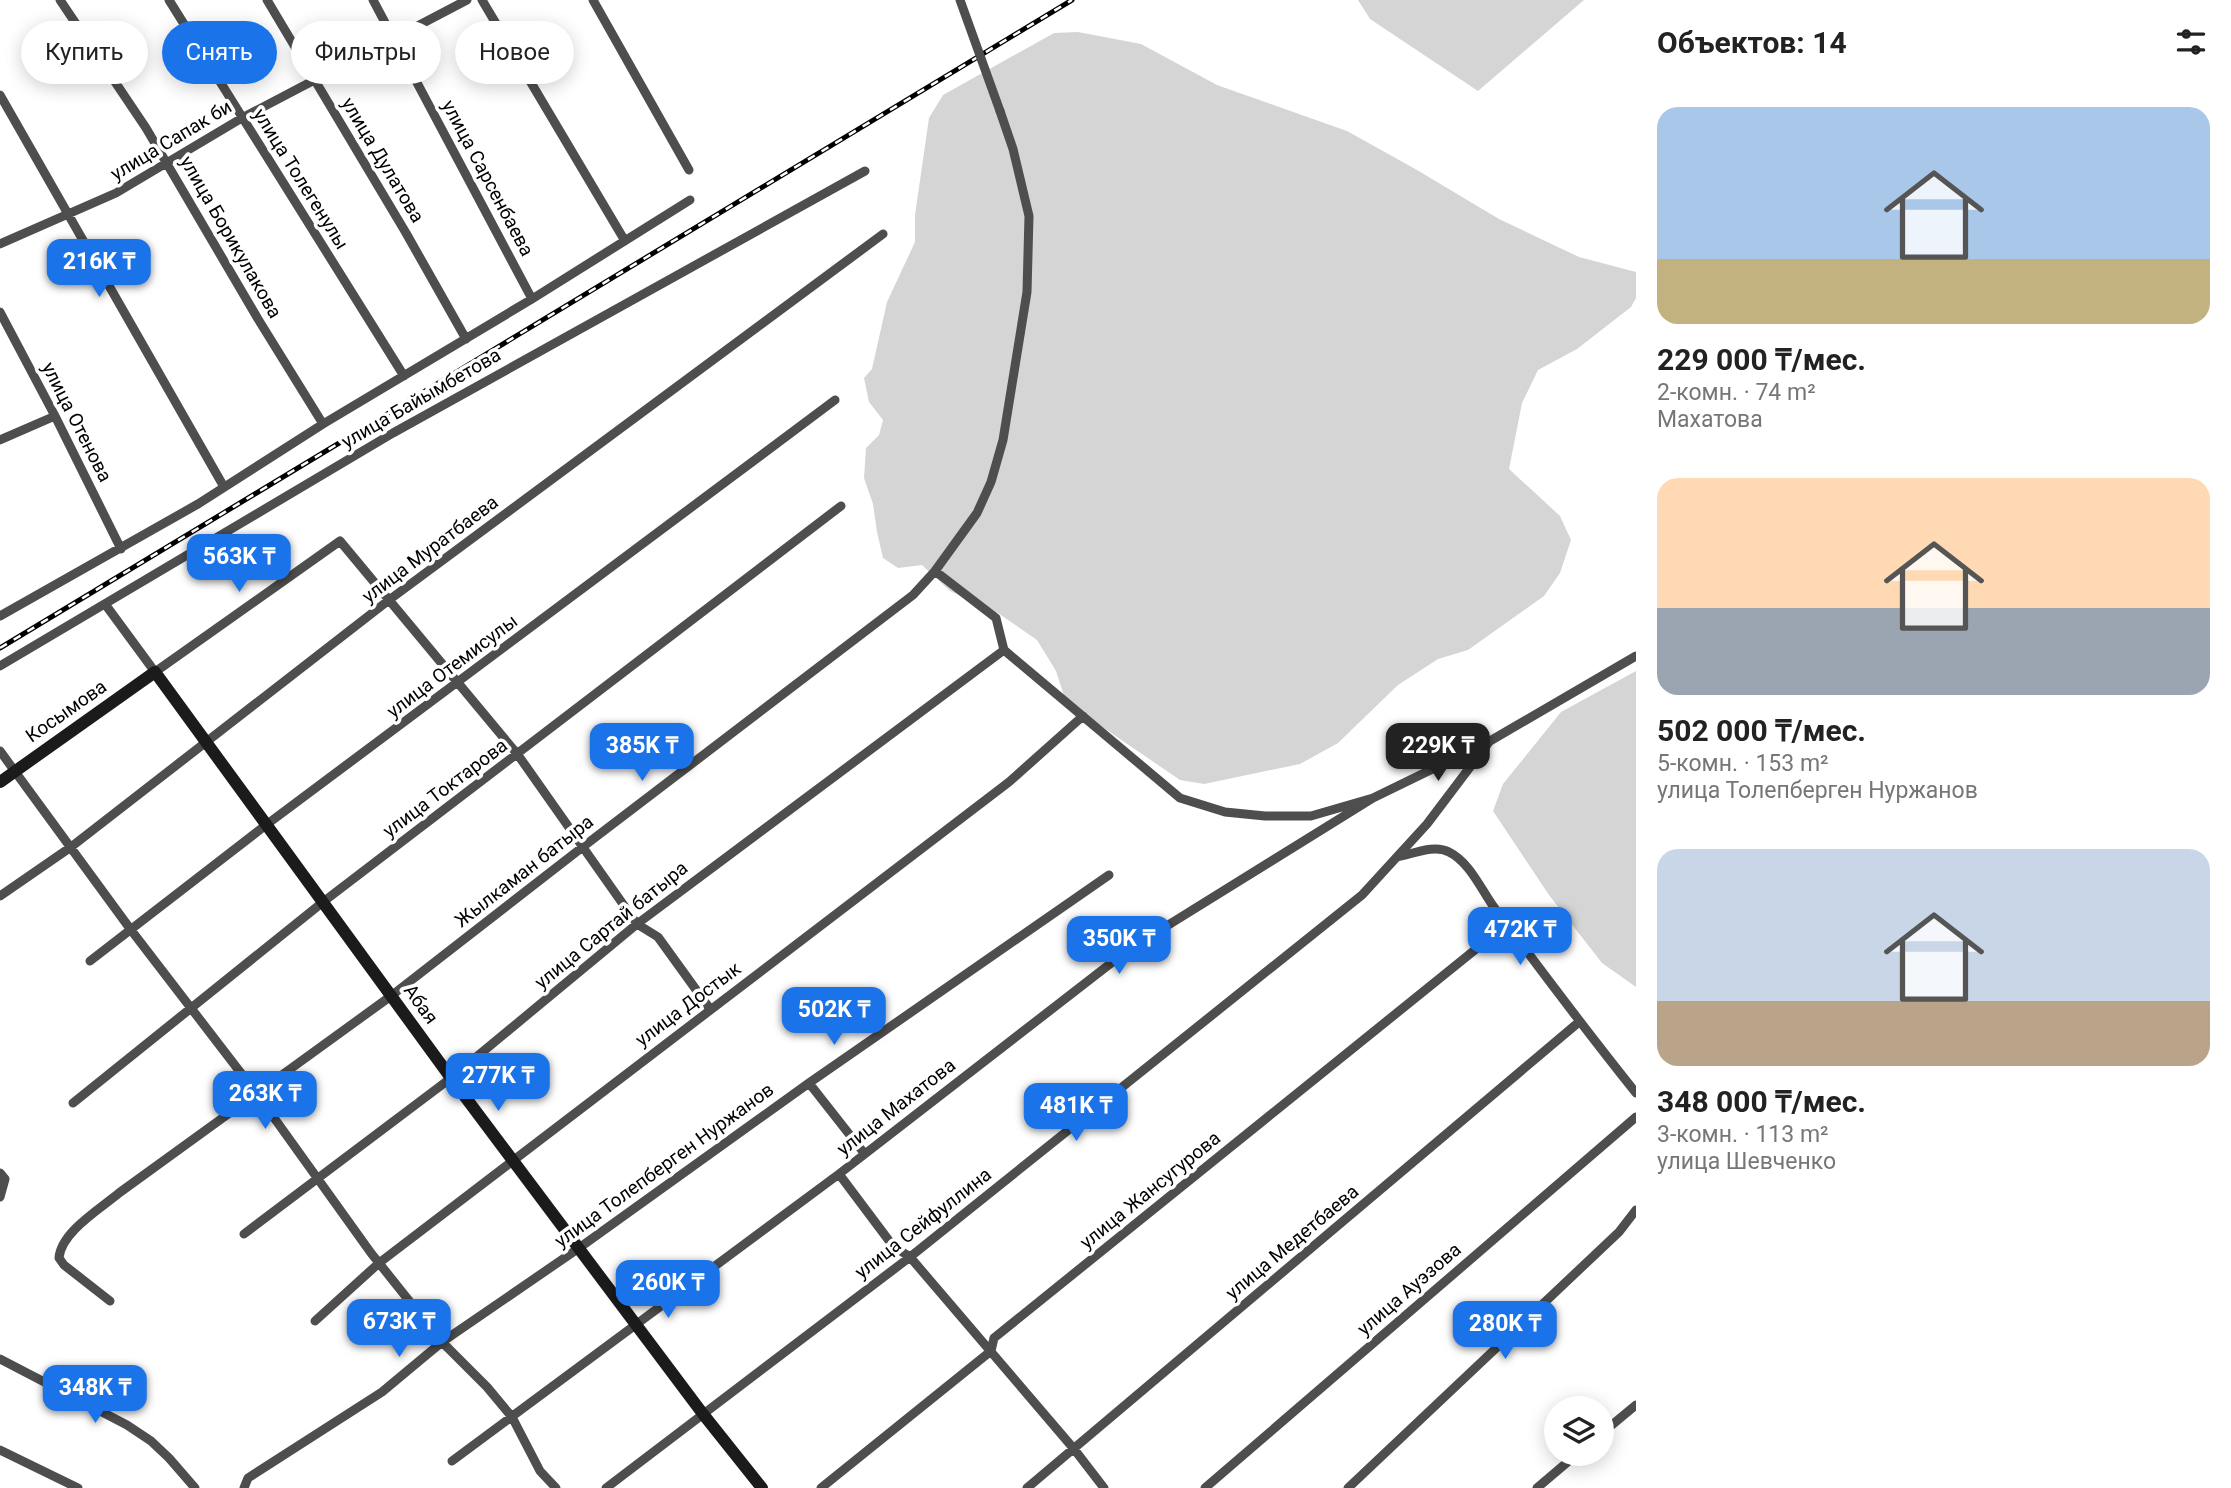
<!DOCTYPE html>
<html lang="ru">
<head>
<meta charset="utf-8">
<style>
	body { margin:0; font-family:Roboto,sans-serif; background:#f6f6f6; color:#222; height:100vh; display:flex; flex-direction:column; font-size:26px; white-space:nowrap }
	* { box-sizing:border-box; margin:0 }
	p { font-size:23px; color:#767676 }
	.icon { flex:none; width:38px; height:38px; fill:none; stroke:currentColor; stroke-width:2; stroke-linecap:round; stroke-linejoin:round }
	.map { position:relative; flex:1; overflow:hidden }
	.sheet { display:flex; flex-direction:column; background:#fff; width:595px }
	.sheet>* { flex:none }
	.top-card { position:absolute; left:21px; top:21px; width:665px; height:63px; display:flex; gap:14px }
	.fabs { position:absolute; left:1544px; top:1396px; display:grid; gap:14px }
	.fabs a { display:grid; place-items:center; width:70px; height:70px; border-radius:50%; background:#fff; box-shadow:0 4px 18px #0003; font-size:35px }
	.price { position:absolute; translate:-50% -60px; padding:0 16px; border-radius:14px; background:#1a73e8; color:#fff; font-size:23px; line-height:46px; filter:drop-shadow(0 2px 4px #0008) }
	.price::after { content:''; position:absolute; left:50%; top:42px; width:21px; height:16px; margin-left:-10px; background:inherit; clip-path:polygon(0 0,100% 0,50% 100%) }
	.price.current { background:#222; color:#fff }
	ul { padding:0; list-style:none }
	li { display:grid; align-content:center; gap:14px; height:371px; padding:0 21px }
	li span { display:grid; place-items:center; height:217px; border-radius:21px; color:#555 }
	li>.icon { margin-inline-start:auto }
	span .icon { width:126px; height:126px; fill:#fffc; stroke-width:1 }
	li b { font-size:30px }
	h2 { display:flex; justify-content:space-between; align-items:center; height:84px; padding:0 21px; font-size:30px }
	.tag { padding:0 24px; border-radius:32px; background:#fff; box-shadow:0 4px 18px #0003; font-size:24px; line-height:63px }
	.tag.current { background:#1a73e8; color:#fff }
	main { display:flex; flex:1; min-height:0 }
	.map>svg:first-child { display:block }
	.green { fill:#d5d5d5 }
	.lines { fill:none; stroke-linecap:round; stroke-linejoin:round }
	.street { stroke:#4e4e4e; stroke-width:9 }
	.secondary { stroke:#1b1b1b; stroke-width:12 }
	.rail-casing { stroke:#000; stroke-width:5 }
	.rail { stroke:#fff; stroke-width:2.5; stroke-dasharray:8; stroke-linecap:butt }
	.street-bridge { stroke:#4e4e4e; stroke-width:9 }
	.labels { text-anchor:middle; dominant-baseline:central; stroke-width:7; stroke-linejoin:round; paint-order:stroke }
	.street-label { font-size:19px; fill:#000; stroke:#fff }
</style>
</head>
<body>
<main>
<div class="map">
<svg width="1636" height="1488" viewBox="0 0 1636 1488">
	<rect width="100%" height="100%" fill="#fff"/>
	<!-- green -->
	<path class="green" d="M1358,0H1584L1478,91L1370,19Z
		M1078,32L1141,44L1217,85L1347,131L1417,170L1499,219L1579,257L1636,272V298L1631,307L1577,349L1538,370L1522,403L1509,469L1560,516L1571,540L1560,573L1544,596L1468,650L1438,659L1398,685L1338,743L1300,764L1204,784L1180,780L1066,702L1056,671L1037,640L998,613L950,591L922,565L898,568L883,558L877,532L873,504L864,478L866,448L879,435L883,420L869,402L864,378L872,369L887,302L915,242V215L929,118L943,95L1054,33Z
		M1636,671V987L1602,963L1549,895L1493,811L1503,784L1561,712Z"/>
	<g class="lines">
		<!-- street -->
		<path class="street" d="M60,0L146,128L258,319L323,424
			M169,0L404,376
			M267,0L406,233L466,339
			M373,0L532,299
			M482,0L625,241
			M593,0L689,170
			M0,95L224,487
			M0,244L116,193L242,118L467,0
			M0,312L55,416L121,549
			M0,440L55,416
			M935,571L977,513L991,482L1003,440L1027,292L1029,216L1013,149L1000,111
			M105,604L155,672L340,541L518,755L637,924L658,937L710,1009
			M0,616L198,504L323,424L532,299L690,200
			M0,666L393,433L865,171
			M0,751L131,930L257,1094L371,1253L442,1342L487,1387L512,1417L540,1471L556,1488
			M1397,857C1413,854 1434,844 1449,852C1471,863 1482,892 1496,910C1542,972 1588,1033 1636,1093
			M0,896L71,847L389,600L883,234
			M90,961L266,825L835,400
			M809,1083L864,1153
			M73,1103L323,902L841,506
			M0,1173L5,1179L0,1197
			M839,1174L893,1246L910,1257L1074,1449L1104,1488
			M244,1234L451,1078L637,924L1004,650
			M110,1301L64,1265L59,1258C61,1232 100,1209 119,1193L391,996L584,846L913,595L935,571L996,618L1004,650L1180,798L1225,812L1265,816H1311L1373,798
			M315,1321L379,1263L1009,782L1083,716
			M0,1359L127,1425L151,1441L169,1458L195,1488
			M1601,1434L1636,1405
			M0,1450L78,1488
			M452,1461L839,1174L1128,950L1373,798L1490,741L1636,656
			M244,1488L248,1478L382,1392L442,1342L579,1248L809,1083L1109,875
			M606,1488L910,1257L1362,895L1427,824L1489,742
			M821,1488L991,1351L994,1338L1507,924
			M1027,1488L1579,1022
			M1205,1488L1636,1117
			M1348,1488L1619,1232L1636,1210
			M1537,1488L1577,1454"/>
		<!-- secondary -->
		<path class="secondary" d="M0,782L155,672L451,1078L703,1414L762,1488"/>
		<defs>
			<path id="rail" d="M0,648L1072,0"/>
		</defs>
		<!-- rail casing -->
		<use href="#rail" class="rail-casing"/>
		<!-- rail -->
		<use href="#rail" class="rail"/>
		<!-- street-bridge -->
		<path class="street-bridge" d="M960,0L1000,111"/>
	</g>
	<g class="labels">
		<!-- street labels -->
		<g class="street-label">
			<text transform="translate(171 140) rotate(-31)">улица Сапак би</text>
			<text transform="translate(383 160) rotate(59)">улица Дулатова</text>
			<text transform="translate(488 178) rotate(62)">улица Сарсенбаева</text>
			<text transform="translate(301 179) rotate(58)">улица Толегенулы</text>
			<text transform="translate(231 237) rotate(60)">улица Борикулакова</text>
			<text transform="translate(421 398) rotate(-30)">улица Байымбетова</text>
			<text transform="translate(77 422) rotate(63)">улица Отенова</text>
			<text transform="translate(430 549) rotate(-37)">улица Муратбаева</text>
			<text transform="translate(452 666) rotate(-37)">улица Отемисулы</text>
			<text transform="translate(66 711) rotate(-35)">Косымова</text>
			<text transform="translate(445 788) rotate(-37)">улица Токтарова</text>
			<text transform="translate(524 871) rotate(-38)">Жылкаман батыра</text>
			<text transform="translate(611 925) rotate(-39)">улица Сартай батыра</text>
			<text transform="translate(421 1004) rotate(54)">Абая</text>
			<text transform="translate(688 1004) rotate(-37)">улица Достык</text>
			<text transform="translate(896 1107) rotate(-38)">улица Махатова</text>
			<text transform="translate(664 1165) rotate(-36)">улица Толепберген Нуржанов</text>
			<text transform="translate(1150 1190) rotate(-39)">улица Жансугурова</text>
			<text transform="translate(923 1223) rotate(-38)">улица Сейфуллина</text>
			<text transform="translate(1292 1242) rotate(-40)">улица Медетбаева</text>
			<text transform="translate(1409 1289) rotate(-41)">улица Ауэзова</text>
		</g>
	</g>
</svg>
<div class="fabs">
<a><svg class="icon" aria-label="layers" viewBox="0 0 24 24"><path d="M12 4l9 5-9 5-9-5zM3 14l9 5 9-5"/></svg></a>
</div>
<b class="price" style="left:99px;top:299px">216K ₸</b>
<b class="price" style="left:239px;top:594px">563K ₸</b>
<b class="price" style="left:642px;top:783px">385K ₸</b>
<b class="price current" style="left:1438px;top:783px">229K ₸</b>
<b class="price" style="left:1520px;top:967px">472K ₸</b>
<b class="price" style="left:1119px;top:976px">350K ₸</b>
<b class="price" style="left:834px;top:1047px">502K ₸</b>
<b class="price" style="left:498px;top:1113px">277K ₸</b>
<b class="price" style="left:265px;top:1131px">263K ₸</b>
<b class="price" style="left:1076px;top:1143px">481K ₸</b>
<b class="price" style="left:668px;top:1320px">260K ₸</b>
<b class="price" style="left:399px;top:1359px">673K ₸</b>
<b class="price" style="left:1505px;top:1361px">280K ₸</b>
<b class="price" style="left:95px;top:1425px">348K ₸</b>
<div class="top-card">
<a class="tag">Купить</a>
<a class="tag current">Снять</a>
<a class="tag">Фильтры</a>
<a class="tag">Новое</a>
</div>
</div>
<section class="sheet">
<h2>Объектов: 14<svg class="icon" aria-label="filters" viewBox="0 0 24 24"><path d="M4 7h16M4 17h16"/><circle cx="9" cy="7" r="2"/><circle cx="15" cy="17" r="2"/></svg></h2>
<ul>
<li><span style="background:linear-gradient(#a9c7e8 70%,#c2b280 0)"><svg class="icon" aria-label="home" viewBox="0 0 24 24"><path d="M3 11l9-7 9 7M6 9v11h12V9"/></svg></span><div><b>229 000 ₸/мес.</b><p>2-комн. · 74 m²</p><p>Махатова</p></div></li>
<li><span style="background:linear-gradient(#ffd9b3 60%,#9aa5b1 0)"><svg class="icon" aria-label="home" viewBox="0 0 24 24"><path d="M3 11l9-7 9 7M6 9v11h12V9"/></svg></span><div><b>502 000 ₸/мес.</b><p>5-комн. · 153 m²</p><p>улица Толепберген Нуржанов</p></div></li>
<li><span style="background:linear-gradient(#c9d6e8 70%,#b9a48a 0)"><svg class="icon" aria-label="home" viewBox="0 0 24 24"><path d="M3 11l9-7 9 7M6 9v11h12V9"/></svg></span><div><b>348 000 ₸/мес.</b><p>3-комн. · 113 m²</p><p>улица Шевченко</p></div></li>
</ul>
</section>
</main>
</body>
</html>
